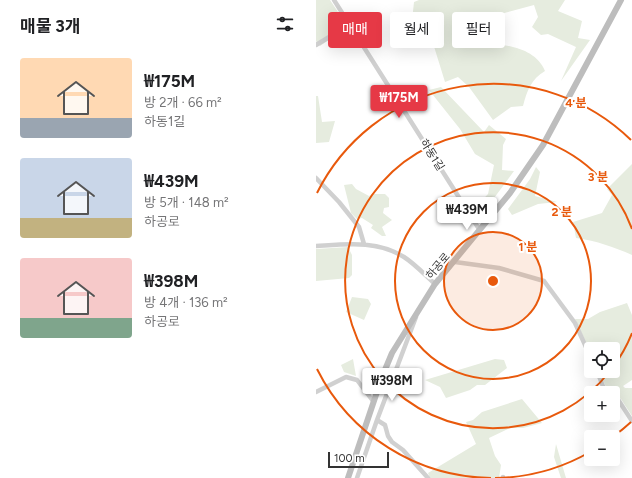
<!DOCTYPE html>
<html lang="ko">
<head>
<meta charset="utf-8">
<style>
	body { margin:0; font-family:Figtree,"Noto Sans KR",sans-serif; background:#f2f2f2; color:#202124; height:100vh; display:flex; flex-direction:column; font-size:15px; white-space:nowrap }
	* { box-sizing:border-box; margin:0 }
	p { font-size:13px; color:#757577 }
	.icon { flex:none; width:22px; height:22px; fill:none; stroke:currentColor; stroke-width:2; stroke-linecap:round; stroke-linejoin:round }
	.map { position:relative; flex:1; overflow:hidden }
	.drawer { display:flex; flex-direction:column; background:#fff; width:316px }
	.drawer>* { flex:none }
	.banner { position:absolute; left:12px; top:12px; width:244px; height:36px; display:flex; gap:8px }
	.tools { position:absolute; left:268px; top:342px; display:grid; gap:8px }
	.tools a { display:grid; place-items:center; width:36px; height:36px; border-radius:4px; background:#fff; box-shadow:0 4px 16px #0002; font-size:20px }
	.scale { position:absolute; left:12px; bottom:10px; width:61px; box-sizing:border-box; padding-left:4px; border:2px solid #333; border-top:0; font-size:11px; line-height:14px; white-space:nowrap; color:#333; -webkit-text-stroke:3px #fff; paint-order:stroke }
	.price { position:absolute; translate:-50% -34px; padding:0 9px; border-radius:4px; background:#fff; color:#222; font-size:13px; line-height:26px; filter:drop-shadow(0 1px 2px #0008) }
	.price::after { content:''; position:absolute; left:50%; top:24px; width:12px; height:9px; margin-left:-6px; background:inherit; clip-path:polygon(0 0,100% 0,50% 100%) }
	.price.current { background:#e63946; color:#fff }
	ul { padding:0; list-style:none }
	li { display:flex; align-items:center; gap:12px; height:100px; padding:0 20px }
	li span { display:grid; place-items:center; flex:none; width:112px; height:80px; border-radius:4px; color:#555 }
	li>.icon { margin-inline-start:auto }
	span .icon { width:48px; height:48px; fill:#fffc; stroke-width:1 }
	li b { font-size:17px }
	h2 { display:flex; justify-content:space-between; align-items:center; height:48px; padding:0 20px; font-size:17px }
	.chip { padding:0 14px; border-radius:4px; background:#fff; box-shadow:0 4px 16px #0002; font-size:14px; line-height:36px }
	.chip.current { background:#e63946; color:#fff }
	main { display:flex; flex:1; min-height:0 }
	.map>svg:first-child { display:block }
	.green { fill:#e6ecdf }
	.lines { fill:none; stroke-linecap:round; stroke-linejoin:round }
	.street { stroke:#d0d0d0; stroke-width:4.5 }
	.secondary { stroke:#bdbdbd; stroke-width:6 }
	.ring { fill:none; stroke:#e8590c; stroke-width:2 }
	.labels { text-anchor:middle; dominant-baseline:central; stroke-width:4; stroke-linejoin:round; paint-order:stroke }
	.street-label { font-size:11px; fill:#333; stroke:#fff }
	.centre { fill:#e8590c; stroke:#fff; stroke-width:2 }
	.ring-label { font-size:12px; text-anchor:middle; font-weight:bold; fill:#e8590c; stroke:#fff; stroke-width:4; stroke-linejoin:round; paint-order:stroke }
</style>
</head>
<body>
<main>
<section class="drawer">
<h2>매물 3개<svg class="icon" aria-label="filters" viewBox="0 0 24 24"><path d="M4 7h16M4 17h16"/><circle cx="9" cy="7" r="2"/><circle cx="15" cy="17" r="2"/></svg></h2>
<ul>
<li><span style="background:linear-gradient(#ffd9b3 75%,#9aa5b1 0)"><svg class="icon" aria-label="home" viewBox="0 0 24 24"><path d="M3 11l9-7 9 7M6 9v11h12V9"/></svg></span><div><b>₩175M</b><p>방 2개 · 66 m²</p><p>하동1길</p></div></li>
<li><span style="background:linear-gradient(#c9d6e8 75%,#c2b280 0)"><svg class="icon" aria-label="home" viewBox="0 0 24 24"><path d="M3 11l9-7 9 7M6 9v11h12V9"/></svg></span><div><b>₩439M</b><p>방 5개 · 148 m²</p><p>하공로</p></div></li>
<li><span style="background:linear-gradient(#f6c9c9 75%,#7fa58c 0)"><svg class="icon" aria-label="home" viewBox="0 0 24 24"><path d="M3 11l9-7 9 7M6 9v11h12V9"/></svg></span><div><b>₩398M</b><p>방 4개 · 136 m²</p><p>하공로</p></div></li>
</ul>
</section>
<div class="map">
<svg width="316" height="478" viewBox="0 0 316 478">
	<rect width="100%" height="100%" fill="#fff"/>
	<!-- green -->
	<path class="green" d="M0,0H14L32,27L4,46L0,41Z
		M103,0H249L242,11L266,21L262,38L274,40L245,81L260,47L232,34L225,35L216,27L222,17L218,5L173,17L175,33L171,43C193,45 220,49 229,71C215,79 211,91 207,106L195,107L177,120L153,87L142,77L129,82L116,40L112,35L95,30L98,2Z
		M125,87L168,132L173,125L190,139L187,145L186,170L198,171L170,209L162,216L157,210L172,194L178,165L159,154L144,129L113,90Z
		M0,96H2L6,122L19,121L13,142L0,143Z
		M316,164V255C298,247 281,241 260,238L257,222L286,213L296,195L291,189Z
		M220,167L224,172L219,196L241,202L222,204L196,215L192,209L214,179Z
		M36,184L40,189L53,196L57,194H69L73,198V207L68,208L67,213L76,220L66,227L70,236H66L55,228L57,225L46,218L41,219L35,213L28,185Z
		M32,247L36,255V275L33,278L0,281V249Z
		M36,297L52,299L55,304L48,320L30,312Z
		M311,303L316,315V380L307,386L309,388H316V416L305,399L290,387L283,371H297V349H275V353L259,319H272L284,312Z
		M37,359L40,376L28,372L25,365Z
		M179,359L188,360L191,368L169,385H161L154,390L130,398L124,387L109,380Z
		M206,399L226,423L207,428H194L173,438L179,456L185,465L183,478H114L112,473L160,444L150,422L157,420L166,412Z
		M240,444L250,478H245L238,457Z"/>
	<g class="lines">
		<!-- street -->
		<path class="street" d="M18,0L163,229
			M0,45L33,25
			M0,178L23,202L43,227L48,244
			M0,246C31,244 61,240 88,257C99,264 109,275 119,284
			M139,262L183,268L228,281L259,323L275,358
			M100,317L61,420L69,425L72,436L76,442L87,450L112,478
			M281,371L288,389L294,393
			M0,392L30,377L41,380L57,401
			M297,395L301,398L316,421
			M187,477V478
			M41,478L61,420"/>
		<!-- secondary -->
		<path class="secondary" d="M32,478L66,377L76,353L119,284L194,193L227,145L305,0"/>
	</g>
	<!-- distance rings -->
	<circle cx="177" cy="281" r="49" fill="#e8590c" fill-opacity=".12"/>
	<g class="ring">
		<circle cx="177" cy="281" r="49"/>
		<circle cx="177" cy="281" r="98"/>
		<path d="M316 333A148 148 0 0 1 297 367M294 371A148 148 0 1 1 316 229"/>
		<path d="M315 422A197 197 0 0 1 298 436M274 452A197 197 0 0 1 179 478M175 478A197 197 0 0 1 1 369M1 193A197 197 0 0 1 315 140"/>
	</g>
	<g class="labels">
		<!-- street labels -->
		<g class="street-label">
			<text transform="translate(116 155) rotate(58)">하동1길</text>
			<text transform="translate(122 266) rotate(-50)">하공로</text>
		</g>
	</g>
	<circle cx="177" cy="281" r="6" class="centre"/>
	<g class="ring-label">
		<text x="260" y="107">4 분</text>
		<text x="282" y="181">3 분</text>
		<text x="246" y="216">2 분</text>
		<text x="212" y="251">1 분</text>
	</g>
</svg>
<div class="tools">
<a><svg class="icon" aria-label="locate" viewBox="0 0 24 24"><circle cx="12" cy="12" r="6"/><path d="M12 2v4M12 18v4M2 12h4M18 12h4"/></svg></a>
<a>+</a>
<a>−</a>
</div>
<div class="scale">100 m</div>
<b class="price current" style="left:83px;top:119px">₩175M</b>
<b class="price" style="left:151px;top:231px">₩439M</b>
<b class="price" style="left:76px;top:402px">₩398M</b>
<div class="banner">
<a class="chip current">매매</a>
<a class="chip">월세</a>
<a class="chip">필터</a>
</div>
</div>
</main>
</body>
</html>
